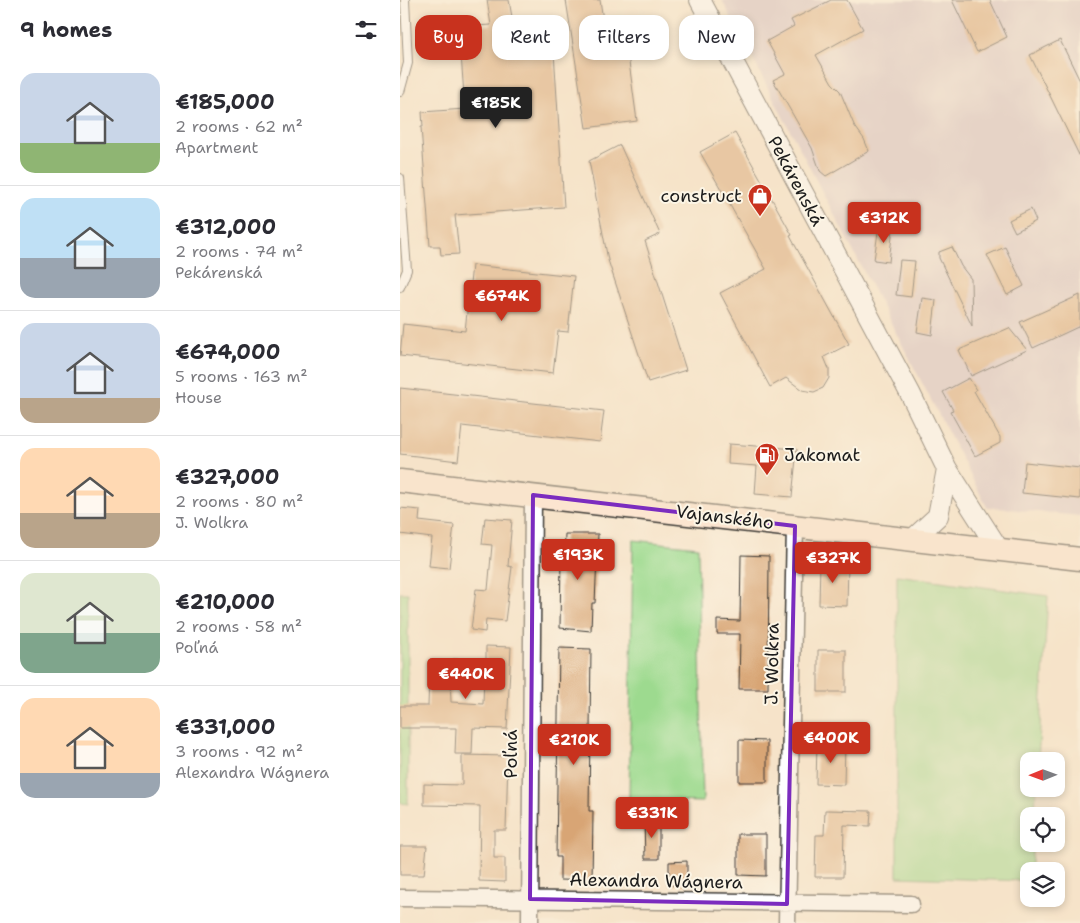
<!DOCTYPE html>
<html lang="en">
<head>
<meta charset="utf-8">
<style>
	body { margin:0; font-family:"Shantell Sans",sans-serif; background:#f7f7f7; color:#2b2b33; height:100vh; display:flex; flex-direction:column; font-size:19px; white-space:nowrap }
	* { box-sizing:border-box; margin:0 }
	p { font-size:16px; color:#7c7c81 }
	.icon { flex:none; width:28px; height:28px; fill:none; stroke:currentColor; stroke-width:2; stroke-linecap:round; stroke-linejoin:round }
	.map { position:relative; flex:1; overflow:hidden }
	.details { display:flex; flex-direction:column; background:#fff; width:400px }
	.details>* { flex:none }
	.top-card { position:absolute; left:15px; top:15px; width:475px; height:45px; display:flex; gap:10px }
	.needle { width:32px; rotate:269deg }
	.controls { position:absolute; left:620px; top:752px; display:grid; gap:10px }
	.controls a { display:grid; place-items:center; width:45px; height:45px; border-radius:10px; background:#fff; box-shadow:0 2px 8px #0003; font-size:25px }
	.price { position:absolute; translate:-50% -42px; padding:0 11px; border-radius:5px; background:#c8321e; color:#fff; font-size:16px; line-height:32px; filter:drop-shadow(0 1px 2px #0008) }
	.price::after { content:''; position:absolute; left:50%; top:30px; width:15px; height:11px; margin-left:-8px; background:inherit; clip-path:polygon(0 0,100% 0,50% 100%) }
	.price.current { background:#222; color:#fff }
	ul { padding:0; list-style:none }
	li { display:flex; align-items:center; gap:15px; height:125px; padding:0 20px }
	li+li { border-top:1px solid #e1e1e2 }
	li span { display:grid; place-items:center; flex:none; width:140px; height:100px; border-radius:15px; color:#555 }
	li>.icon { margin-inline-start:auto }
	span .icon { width:60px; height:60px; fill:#fffc; stroke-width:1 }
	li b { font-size:21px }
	h2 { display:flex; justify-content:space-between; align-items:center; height:60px; padding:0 20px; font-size:21px }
	.tag { padding:0 18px; border-radius:15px; background:#fff; box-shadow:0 2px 8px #0003; font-size:18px; line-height:45px }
	.tag.current { background:#c8321e; color:#fff }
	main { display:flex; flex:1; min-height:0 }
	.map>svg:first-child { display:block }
	.industrial { fill:#d2bec3 }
	.green { fill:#9dda8f; stroke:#5c7b56 }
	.building { fill:#d8a574 }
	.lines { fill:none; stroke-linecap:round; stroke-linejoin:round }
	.service-casing { stroke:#3d3a36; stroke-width:10 }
	.minor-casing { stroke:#3d3a36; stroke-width:19 }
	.tertiary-casing { stroke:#3d3a36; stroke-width:22 }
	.secondary-casing { stroke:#3d3a36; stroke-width:25 }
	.service { stroke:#fff; stroke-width:8 }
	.minor { stroke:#fff; stroke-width:16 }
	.tertiary { stroke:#fff; stroke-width:20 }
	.secondary { stroke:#fce5d0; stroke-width:22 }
	.marked { fill:none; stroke:#7b2cbf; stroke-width:4; stroke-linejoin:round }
	.labels { text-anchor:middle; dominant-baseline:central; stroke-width:4; stroke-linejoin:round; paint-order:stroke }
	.street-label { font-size:18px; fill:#1c1c1c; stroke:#fcf5e5 }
	.poi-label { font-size:18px; fill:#1c1c1c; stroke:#fcf5e5; text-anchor:end }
</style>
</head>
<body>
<main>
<section class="details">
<h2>9 homes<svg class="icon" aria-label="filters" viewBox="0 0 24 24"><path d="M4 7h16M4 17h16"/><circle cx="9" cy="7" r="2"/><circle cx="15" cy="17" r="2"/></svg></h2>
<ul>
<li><span style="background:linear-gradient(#c9d6e8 70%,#8fb573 0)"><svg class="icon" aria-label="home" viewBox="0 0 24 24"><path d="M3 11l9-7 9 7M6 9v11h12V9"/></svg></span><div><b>€185,000</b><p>2 rooms · 62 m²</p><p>Apartment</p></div></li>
<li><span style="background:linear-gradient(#bfe0f5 60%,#9aa5b1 0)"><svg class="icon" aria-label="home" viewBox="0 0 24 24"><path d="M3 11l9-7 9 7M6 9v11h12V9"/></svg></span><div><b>€312,000</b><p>2 rooms · 74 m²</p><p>Pekárenská</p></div></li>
<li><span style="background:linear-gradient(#c9d6e8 75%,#b9a48a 0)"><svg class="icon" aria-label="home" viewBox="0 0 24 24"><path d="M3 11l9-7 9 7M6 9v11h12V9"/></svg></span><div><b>€674,000</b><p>5 rooms · 163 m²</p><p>House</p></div></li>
<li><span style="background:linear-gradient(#ffd9b3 65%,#b9a48a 0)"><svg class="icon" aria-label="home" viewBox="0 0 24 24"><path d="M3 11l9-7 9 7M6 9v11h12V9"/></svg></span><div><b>€327,000</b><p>2 rooms · 80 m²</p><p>J. Wolkra</p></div></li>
<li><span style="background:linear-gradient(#dfe7d0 60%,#7fa58c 0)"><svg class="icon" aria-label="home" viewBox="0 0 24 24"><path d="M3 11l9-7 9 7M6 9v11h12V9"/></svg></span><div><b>€210,000</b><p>2 rooms · 58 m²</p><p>Poľná</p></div></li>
<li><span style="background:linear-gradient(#ffd9b3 75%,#9aa5b1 0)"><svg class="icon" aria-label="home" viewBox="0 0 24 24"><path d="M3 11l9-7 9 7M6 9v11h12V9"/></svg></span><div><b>€331,000</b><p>3 rooms · 92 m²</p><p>Alexandra Wágnera</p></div></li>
</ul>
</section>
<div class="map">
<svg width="680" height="923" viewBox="0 0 680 923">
	<rect width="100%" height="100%" fill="#fcf5e5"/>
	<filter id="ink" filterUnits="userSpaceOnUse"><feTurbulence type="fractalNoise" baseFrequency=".02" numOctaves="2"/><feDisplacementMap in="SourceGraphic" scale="10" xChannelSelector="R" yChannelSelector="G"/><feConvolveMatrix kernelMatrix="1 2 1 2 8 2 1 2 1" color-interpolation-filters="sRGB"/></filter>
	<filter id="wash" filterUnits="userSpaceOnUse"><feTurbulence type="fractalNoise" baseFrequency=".0096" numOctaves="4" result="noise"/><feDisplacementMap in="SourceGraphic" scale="20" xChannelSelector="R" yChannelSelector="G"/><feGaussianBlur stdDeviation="1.12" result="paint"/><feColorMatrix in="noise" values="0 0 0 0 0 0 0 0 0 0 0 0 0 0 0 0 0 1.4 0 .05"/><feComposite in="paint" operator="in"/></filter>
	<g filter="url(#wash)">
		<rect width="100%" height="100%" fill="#f6e3c9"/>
		<!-- industrial -->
		<path class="industrial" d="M322,0H680V516L587,507Z"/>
		<!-- green -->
		<path class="green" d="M233,540L298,547L303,802L229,800Z
			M497,575L648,596L638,761H629V789H636L635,816H629V844H633L629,881L497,877Z
			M0,593H8V804L0,803Z"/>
		<g id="blocks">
			<!-- building -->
			<path class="building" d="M87,0H109L113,23L152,21L164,207L55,215L59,254L41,255L40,246H30L21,127H23L22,112L65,109L59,27L91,25Z
				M166,0H200L203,20L223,18L237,121L186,128Z
				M431,0H447L463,29L416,55L432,83L440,91L454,125L464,139L469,151L426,176L420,171L412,148L373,80L385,74L367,41L394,26L391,20Z
				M552,0H590L607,37L577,52Z
				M660,40L680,81V157L630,55Z
				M335,133L392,235L390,236L449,344L424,357L429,369V378L423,388L414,392L402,390L386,378L370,387L320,293L366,269L300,152Z
				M220,145L260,234L245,241L286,370L248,382L208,260L189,161Z
				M631,209L636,221L615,232L609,220Z
				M479,225L493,227L489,262L474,260Z
				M552,247L561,266L571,279L572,326L539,258V252Z
				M605,247L624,286L607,295L587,255Z
				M500,260L515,261L511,297L496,295Z
				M72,265L174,276L168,332L158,331L153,373L0,356L3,324L65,331Z
				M680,295V326L633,348L620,322Z
				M522,298L536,300L532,335L517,332Z
				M609,328L627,350L571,376L559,350Z
				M569,378L576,390L574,391L600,437V443L575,456L550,411L553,410L543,392Z
				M0,388L204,411L200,442L62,426L58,461L0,454Z
				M329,444L397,449L392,497L355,494L357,466L328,464Z
				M625,462L680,468V499L622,493Z
				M0,508L20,510L19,521L54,525L49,568L29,566L32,538L0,534Z
				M85,518L112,520L108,566L112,567L105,621L86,619L85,632L71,630L76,589L88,590L92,545L82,544Z
				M165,534H198L195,603H192L191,631L160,628L161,557H164Z
				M341,555L369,556L368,689H339L340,634H317V620L340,621Z
				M420,563L448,564L447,606L419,605Z
				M86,646L111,647L107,729L73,728L72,754H55L56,728H0V706H28L29,677H50L51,702L83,704L84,675L52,674L53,659L86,660Z
				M159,648L191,649L189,811H193L192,881L160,880V857H156Z
				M418,650H446V692H418Z
				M339,740L367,741V782H339Z
				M417,743H445L444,785L416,784Z
				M62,755L108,756L106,830H94V858H105V882L79,881L80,806L24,805V784L62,785Z
				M425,810L471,811L470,826L444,825L443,877H415L416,835H424Z
				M244,818L259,819V859H245Z
				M338,834H366V876L338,875Z
				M0,846H27L24,875H0Z
				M287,861V885H269V862Z"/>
		</g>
	</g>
	<g filter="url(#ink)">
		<use href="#blocks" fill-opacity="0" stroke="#3d3a36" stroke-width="1"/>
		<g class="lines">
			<defs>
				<path id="service" d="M0,92L8,63L5,0
					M0,178L7,270L0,287"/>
				<path id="minor" d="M0,898L511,904
					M130,923L133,495
					M387,923L395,526"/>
				<path id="tertiary" d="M300,0L511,395L547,469L599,550
					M513,539L538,516L547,469"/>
				<path id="secondary" d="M0,481L680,559"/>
			</defs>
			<!-- service casing -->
			<use href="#service" class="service-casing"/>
			<!-- minor casing -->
			<use href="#minor" class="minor-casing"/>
			<!-- tertiary casing -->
			<use href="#tertiary" class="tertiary-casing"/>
			<!-- secondary casing -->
			<use href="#secondary" class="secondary-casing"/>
			<!-- service -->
			<use href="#service" class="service"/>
			<!-- minor -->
			<use href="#minor" class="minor"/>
			<!-- tertiary -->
			<use href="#tertiary" class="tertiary"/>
			<!-- secondary -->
			<use href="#secondary" class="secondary"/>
		</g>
	</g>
	<!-- marked area -->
	<path d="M0 0H680V923H0ZM133,495L395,526L387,904L130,899Z" fill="#f6e3c9" fill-opacity=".55" fill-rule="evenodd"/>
	<path class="marked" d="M133,495L395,526L387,904L130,899Z"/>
	<!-- icons -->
	<defs>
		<symbol id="shop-pin" viewBox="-11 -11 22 30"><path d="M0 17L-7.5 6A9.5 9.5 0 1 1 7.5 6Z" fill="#c8321e" stroke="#fcf5e5"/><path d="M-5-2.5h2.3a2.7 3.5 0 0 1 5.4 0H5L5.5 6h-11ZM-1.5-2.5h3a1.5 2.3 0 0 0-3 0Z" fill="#fff"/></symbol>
		<symbol id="fuel-pin" viewBox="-11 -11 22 30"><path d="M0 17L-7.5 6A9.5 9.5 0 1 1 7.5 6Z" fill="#c8321e" stroke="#fcf5e5"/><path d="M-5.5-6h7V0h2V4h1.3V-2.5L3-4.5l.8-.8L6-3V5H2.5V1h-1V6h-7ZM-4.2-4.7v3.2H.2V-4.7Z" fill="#fff"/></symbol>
	</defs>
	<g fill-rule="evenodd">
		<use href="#shop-pin" x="346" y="182" width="28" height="38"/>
		<use href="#fuel-pin" x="353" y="441" width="28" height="38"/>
	</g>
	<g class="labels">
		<!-- street labels -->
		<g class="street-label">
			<text transform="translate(396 181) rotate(62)">Pekárenská</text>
			<text transform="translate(325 517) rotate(7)">Vajanského</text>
			<text transform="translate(372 664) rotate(-89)">J. Wolkra</text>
			<text transform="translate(111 754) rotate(-90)">Poľná</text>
			<text transform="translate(256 881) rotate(1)">Alexandra Wágnera</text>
		</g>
		<!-- poi labels -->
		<g class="poi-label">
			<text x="342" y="196">construct</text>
			<text x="384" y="455" text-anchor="start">Jakomat</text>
		</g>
	</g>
</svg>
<div class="controls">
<a><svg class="needle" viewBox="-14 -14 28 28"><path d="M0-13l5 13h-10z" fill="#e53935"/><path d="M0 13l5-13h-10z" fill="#7c7c81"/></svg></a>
<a><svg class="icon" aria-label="locate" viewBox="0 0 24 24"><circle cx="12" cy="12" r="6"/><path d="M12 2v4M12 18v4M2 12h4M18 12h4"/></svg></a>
<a><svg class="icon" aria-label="layers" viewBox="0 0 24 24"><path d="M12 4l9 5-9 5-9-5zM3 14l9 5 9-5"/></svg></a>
</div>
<b class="price current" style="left:96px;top:129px">€185K</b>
<b class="price" style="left:484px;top:244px">€312K</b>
<b class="price" style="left:102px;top:322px">€674K</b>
<b class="price" style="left:178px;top:581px">€193K</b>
<b class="price" style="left:433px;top:584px">€327K</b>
<b class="price" style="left:66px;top:700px">€440K</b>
<b class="price" style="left:431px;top:764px">€400K</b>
<b class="price" style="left:174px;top:766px">€210K</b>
<b class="price" style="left:252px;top:839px">€331K</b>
<div class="top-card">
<a class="tag current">Buy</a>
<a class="tag">Rent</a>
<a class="tag">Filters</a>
<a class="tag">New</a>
</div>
</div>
</main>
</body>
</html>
